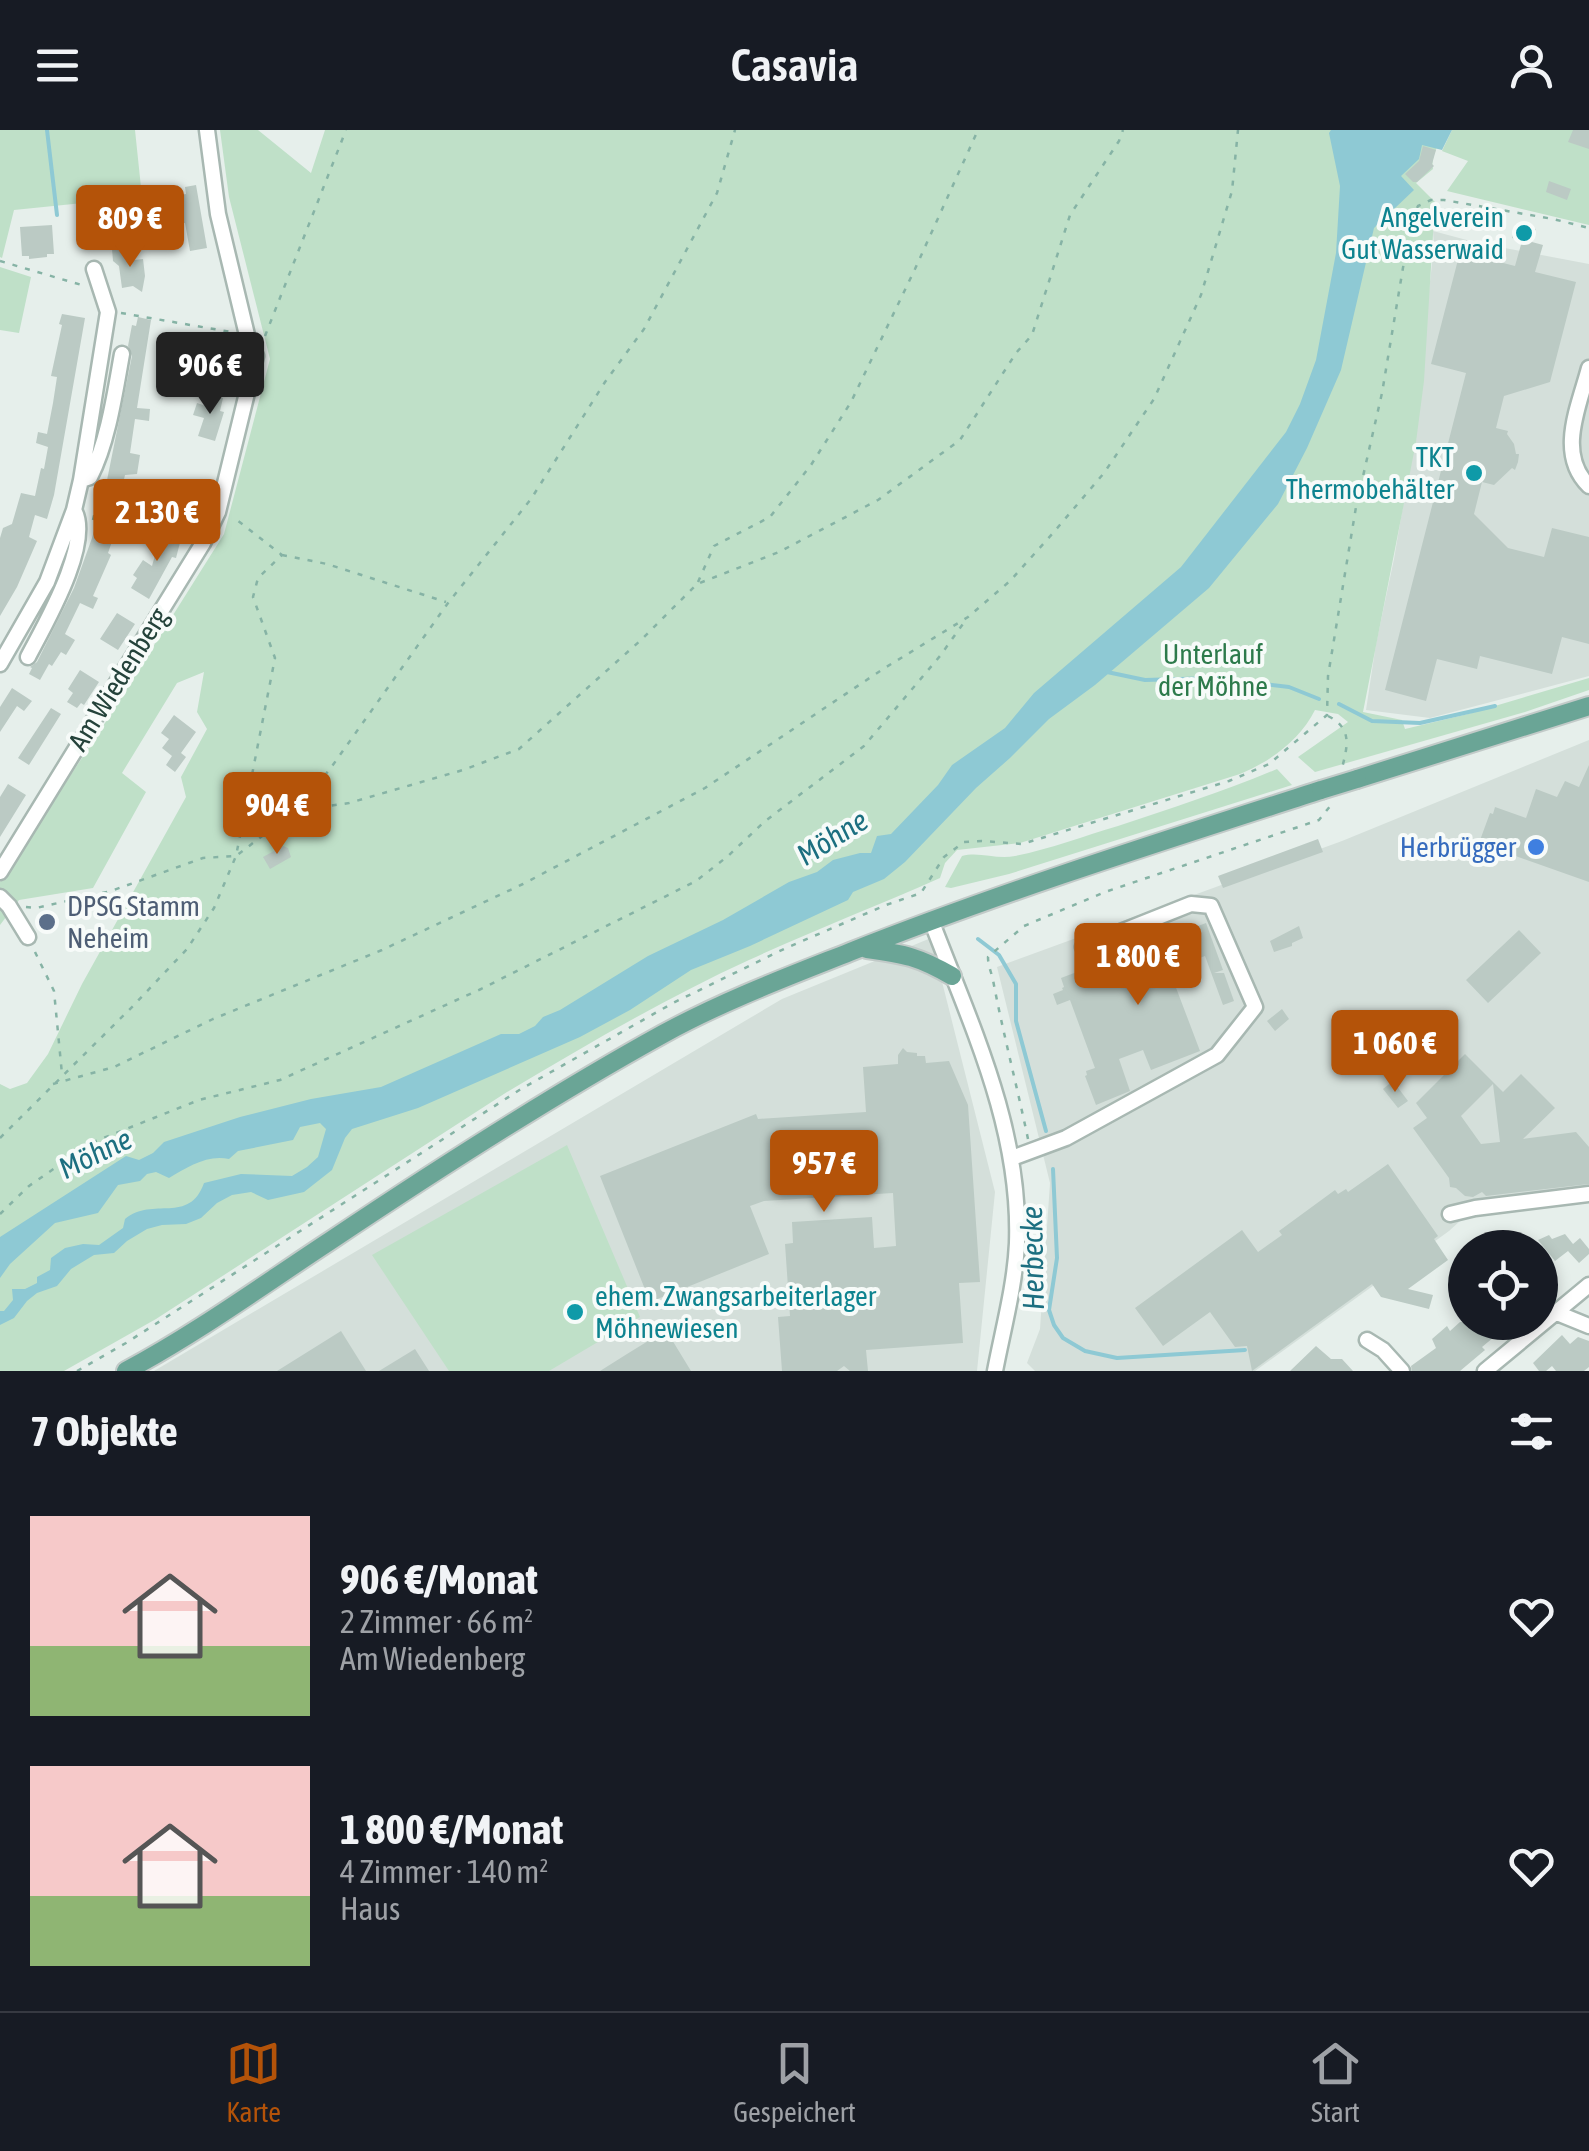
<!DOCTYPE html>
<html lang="de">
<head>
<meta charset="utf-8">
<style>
	body { margin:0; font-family:"Asap Condensed",sans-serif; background:#242831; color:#f1f3f6; height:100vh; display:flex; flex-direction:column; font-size:38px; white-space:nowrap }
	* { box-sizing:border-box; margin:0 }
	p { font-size:32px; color:#9ea1a6 }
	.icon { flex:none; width:55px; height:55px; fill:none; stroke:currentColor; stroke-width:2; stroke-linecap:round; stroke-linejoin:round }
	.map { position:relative; height:1241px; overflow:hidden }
	.sheet { display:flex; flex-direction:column; background:#171b24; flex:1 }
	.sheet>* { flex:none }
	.buttons { position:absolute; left:1448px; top:1100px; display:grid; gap:20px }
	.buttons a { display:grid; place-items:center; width:110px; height:110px; border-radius:50%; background:#171b24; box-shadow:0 5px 15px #0003; font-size:50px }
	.price { position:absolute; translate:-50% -85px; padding:0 22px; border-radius:10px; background:#b45309; color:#fff; font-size:32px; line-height:65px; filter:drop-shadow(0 2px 5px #0008) }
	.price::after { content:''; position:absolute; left:50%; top:60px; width:30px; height:22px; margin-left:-15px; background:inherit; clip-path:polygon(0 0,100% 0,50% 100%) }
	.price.selected { background:#222; color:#fff }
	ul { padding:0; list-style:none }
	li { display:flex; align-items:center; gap:30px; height:250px; padding:0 30px }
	li span { display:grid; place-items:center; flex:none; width:280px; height:200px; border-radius:0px; color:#555 }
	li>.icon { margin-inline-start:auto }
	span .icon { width:120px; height:120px; fill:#fffc; stroke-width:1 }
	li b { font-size:42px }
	h2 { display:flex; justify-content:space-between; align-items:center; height:120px; padding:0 30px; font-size:42px }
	header { display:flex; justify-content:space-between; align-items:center; height:130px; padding:0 30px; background:#171b24; font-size:45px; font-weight:600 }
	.dock { display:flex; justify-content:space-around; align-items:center; height:140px; border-top:2px solid #363941; background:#171b24; font-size:28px; color:#9ea1a6 }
	.dock a { display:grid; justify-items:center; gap:5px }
	.dock .selected { color:#b45309 }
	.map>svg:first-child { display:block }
	.built { fill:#d4dfda }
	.green { fill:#bfe0c8 }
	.water { fill:#8ec9d4 }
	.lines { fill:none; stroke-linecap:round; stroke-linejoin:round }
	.stream { stroke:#8ec9d4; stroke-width:4 }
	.building { fill:#bbcac4; fill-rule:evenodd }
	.minor-casing { stroke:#a8b8b2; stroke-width:19 }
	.major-casing { stroke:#c2cac8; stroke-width:22 }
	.path { stroke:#86b3a5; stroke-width:2.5; stroke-dasharray:5 8; stroke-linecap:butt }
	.minor { stroke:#fff; stroke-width:14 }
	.major { stroke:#6aa596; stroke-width:18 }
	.major-bridge-casing { stroke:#c2cac8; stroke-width:22; stroke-linecap:butt }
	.major-bridge { stroke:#6aa596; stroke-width:18 }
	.culture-dot { fill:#0f9aa8; stroke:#f7fbf9; stroke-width:4 }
	.shop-dot { fill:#3f7fe0; stroke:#f7fbf9; stroke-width:4 }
	.service-dot { fill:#5c6f8a; stroke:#f7fbf9; stroke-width:4 }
	.labels { text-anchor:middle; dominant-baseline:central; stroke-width:8; stroke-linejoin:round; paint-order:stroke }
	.culture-label { font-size:28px; fill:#0d838f; stroke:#f7fbf9; text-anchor:end }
	.park-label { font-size:28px; fill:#2d7a4b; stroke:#f7fbf9 }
	.street-label { font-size:28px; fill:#24423a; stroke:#f7fbf9 }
	.shop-label { font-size:28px; fill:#366cbe; stroke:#f7fbf9; text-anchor:end }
	.service-label { font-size:28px; fill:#4e5e75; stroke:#f7fbf9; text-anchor:start }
	.water-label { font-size:30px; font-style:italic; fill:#1c6f80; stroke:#f7fbf9 }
</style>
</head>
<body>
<header><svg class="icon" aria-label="menu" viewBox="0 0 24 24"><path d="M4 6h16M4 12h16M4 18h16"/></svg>Casavia<svg class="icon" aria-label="person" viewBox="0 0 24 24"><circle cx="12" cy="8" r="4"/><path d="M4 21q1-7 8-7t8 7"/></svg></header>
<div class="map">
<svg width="1589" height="1241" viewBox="0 0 1589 1241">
	<rect width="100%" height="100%" fill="#e6efeb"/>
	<!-- built -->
	<path class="built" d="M1433,101L1478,113L1589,134V546L1430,588L1366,580L1376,514L1394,429L1409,340L1434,116Z
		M1589,610V1071L1471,1081L1449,1101L1255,1241H1035L1027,1233L1040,1199L1050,1053L997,837L1342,711Z
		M931,808L995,1062L977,1241H154L782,869Z"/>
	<!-- green -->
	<path class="green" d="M0,0H135L142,67L14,80L2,128L0,127Z
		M220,0H258L311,43L325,0H1446C1440,12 1430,26 1433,39L1416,53L1435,72L1424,251L1416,312L1363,582L1402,590L1405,599L1468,584L1589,548V560L1525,582L1315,642L1298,627L1348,592L1338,584L1315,580C1300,610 1271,631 1240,644L1020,713L957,720L945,733L940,748C877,776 812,801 749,830C666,868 586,915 507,962L156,1189L64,1241H0V954L10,959L27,953L48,924L82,854L186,667L181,647L207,599L197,582L204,542L177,553L122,643L146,662L93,758L19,770L0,795V752L107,590L224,404L270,229L229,67Z
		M1452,0H1589V95L1447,61L1468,31L1442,21Z
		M0,137L31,147L19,203L0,200Z
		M1277,639L1292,655L1009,744L951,758L945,757L962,726C979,721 997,730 1015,726C1050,719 1084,706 1118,696C1172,678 1225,661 1277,639Z
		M567,1015L640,1187L549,1241H449L372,1125Z"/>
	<!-- water -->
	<path class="water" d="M1331,0H1452L1442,20L1422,15L1419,29L1401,46L1414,60L1374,98L1341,240L1307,318L1278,374L1209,458L1095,555L1049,589L1010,628L976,658L905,732L884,749L853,762L848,770L750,816L691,840L630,880L580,907L418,978L352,999L345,1008L332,1040L304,1062L268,1070L251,1062L232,1065L217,1073L201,1088L186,1094L162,1095L147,1099L127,1111L114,1123L94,1125L71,1139L57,1156L37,1163L27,1171L14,1188L0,1195V1181H4L13,1170L12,1159H25L37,1153V1147L50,1140L51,1128L65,1118L83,1114L99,1115L123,1098L125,1089C153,1066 189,1095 204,1053L241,1044L292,1046L307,1037L318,1027L326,999L320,993L300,997L293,1010L238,1021L229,1029C208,1024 187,1037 169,1048L156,1042L147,1044L140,1051L118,1055L98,1083L55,1093L10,1134L0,1148V1107L126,1026L139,1030L153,1023L164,1012L240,987L311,969L381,957L501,904H519L535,896L543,887L560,880L648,826L723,790L789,752L817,742L833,730L860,723H871L877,706L891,704L938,655L952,635L1005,598L1034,563L1181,437L1286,302L1300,274L1316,230L1336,123L1340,56L1329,3Z"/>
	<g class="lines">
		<!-- stream -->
		<path class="stream" d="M47,0L57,85
			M1107,542L1145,550L1215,548L1289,557L1319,569
			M1339,574L1372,591L1420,593L1495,576
			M978,809L999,825L1016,854V891L1046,1001
			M1053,1039L1057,1128L1049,1180L1054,1195L1063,1208L1085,1221L1117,1228L1245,1220"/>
	</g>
	<!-- building -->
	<path class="building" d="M1573,0H1589V19L1568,12Z
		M1423,16L1436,20L1432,34L1434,36L1417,52H1413L1405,44L1419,31Z
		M1549,51L1571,59L1567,70L1546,62Z
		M196,55L207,118L190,121L185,93L176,94L171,66L186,64L185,57Z
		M137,82L138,95H111L112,84Z
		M1516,94L1536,99L1532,112L1543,115L1535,142L1576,152L1550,252L1504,266L1496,298L1508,301L1507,304L1514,314L1516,324H1519L1518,332L1515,340L1512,338L1494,355L1482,352L1474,384L1508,418L1544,427L1552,398L1589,407V514L1562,507L1552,544L1480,526L1477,539L1437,529L1426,571L1385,560L1466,243L1431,234L1460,122L1515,136L1522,111L1512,108Z
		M52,95L54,124H47V127L29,129V126H22L20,97Z
		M124,118L126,131L143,129L145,146L142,162L133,156L122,158L119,136L113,131L112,119Z
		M62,184L85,188L54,365L47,389L35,385L29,407L37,411L17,457L0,486V408L3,398L12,394L21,363L35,366L41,338L44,339L48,317L36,313L38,302L47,304L53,273L57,247L51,246L62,195L59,194Z
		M138,187L151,190L137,278L150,279L149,291L135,289L130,323L140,325L137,344L125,345L114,392L118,394L108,423L111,425L93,466L98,468L93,479L80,473L65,504L75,510L66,525L61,522L52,536L49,534L40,550L29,544L32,538L30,537L37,532L74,458L92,408L103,370L132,226L128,216L132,195L136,196Z
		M207,202L219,204L216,217L228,219L223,244L205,240L207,230L202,229Z
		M208,265L223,268L220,281L224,282L215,311L198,306L204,288L193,285L197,273L206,276Z
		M182,358L202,364L196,386L192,385L187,402L175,399L179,382L176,381Z
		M162,400L182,405L176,428L172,427L149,469L131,458L137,448L133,445L143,430L152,436Z
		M117,483L135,494L118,520L100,509Z
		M80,540L99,552L84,575L81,573L77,578L67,572L73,563L68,559Z
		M12,558L32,571L24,581L17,576L0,602V577Z
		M51,578L61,584L29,635L18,628Z
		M174,585L196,602L181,623L186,627L175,642L166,635L172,626L162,618L169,609L161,603Z
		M1589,635V752L1479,713L1490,683L1493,684L1495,677L1526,688L1536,659L1557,667L1565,651L1579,657Z
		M8,654L26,665L0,707V667Z
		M1318,709L1323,722L1223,758L1218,746Z
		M283,716L288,718L291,727L270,739L263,727Z
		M1206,793L1223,840L1214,843H1224L1234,871L1223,875L1205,826L1194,830L1164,826L1200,921L1151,940L1143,920L1119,929L1130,961L1096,975L1085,946L1087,945L1086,941L1095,938L1070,870L1057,875L1053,864L1063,860L1062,858L1064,857L1061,848Z
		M1299,796L1303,808L1292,813V816L1274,822L1270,811Z
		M1519,800L1541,823L1488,873L1466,850Z
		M1282,879L1289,889L1275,901L1267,891Z
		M903,918L907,922L917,923V926H925L926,933L949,931L968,975L980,1152L959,1153L963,1213L866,1220L868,1241H850L844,1236L837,1241H782L778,1187L790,1186L785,1114L793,1113L792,1092L872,1087L874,1118L896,1116L893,1063L764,1071L750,1076L769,1124L650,1172L600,1046L756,984L758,989L866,982L863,937L898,934V925Z
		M1465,924L1503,962L1521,944L1555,978L1523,1009L1576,1002L1589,1017V1054L1486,1066L1482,1062L1473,1067L1465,1066L1456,1058L1450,1057L1449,1048L1413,998L1427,988L1416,973ZM1493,954L1500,1012L1481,1014L1461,986Z
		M1393,951L1408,971L1398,978L1383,959Z
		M1388,1034L1438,1106L1434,1109L1448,1130L1408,1159L1433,1165L1429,1179L1381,1167L1372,1154L1252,1241L1247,1216L1235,1217L1210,1182L1163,1216L1135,1178L1242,1100L1258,1122L1282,1105L1279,1101L1335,1060L1338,1064L1346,1059L1348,1062Z
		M1565,1104L1573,1114L1580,1108L1589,1119V1124L1579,1133L1568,1121L1555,1131L1538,1110L1549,1105L1552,1109Z
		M1460,1192H1512L1482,1217L1485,1220L1460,1241H1412L1411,1236L1436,1218L1432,1209L1447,1196L1450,1201Z
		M666,1200L691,1241H600L627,1224Z
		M341,1201L366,1241H277Z
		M1562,1205L1570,1214L1578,1207L1589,1211V1237L1584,1241H1556L1552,1236L1546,1241H1539L1533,1233Z
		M1316,1216L1331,1229H1342L1353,1241H1290Z
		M415,1219L429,1241H379Z"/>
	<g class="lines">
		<defs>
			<path id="minor" d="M1589,238C1579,276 1556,324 1589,356
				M81,350L90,347C108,312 115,263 122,224
				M28,527C44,496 93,413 74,380
				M0,534L47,452L74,380L81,350L108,182L94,139
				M0,742L203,413L218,382L256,226L247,205L218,84L207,0
				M0,767L9,776L28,807
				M931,790C971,895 1021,998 1017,1113C1015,1156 1003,1199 995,1241
				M1012,1028L1066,1008L1217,925L1255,877L1211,776L1191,774L1083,817
				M1450,1084L1475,1078L1589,1064
				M1557,1183L1589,1196
				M1367,1210L1383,1220L1402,1241
				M1485,1241L1589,1155"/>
			<path id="major" d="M1357,649L1589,576
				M867,819C905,824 919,827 952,846
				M126,1241C197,1203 263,1155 330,1111C439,1038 549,967 663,904C723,871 787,847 850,822C1004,761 1163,711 1321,660"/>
		</defs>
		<!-- minor casing -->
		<use href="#minor" class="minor-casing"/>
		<!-- major casing -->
		<use href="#major" class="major-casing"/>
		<!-- path -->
		<path class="path" d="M0,131L85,156
			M121,183L231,202
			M265,206L346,0
			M93,390L102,354
			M282,425L327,434L446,472
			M698,452L714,416L770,387L811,335L851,272L915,139L978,0
			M1328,586C1352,598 1348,615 1342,638
			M251,653L267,671L295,681L349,673L463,640L519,619L641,510L697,454L779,422L878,370L960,310L1016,223L1032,205L1070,85L1119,11L1123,0
			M26,777L36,778L111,761L203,728L236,726L295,681L330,639L448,473L531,369L605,252L644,199L717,63L735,0
			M35,822L54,861L62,944
			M53,954L114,937L213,889L382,820L523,754L705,658L883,539L968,487L1010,451L1053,403L1104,343L1154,269L1201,165L1232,61L1238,0
			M0,1008L133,876L187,819L214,778L236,726L275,528L253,467L258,448L282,425L233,387
			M1028,1009C1017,956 1003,903 993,850C991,841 988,836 988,827L1024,796L1105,762L1319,690L1331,675
			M0,1084L29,1056L91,1013L199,970L280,950L481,859L696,751L728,726L764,692L864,616L940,526L965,491
			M77,1241L126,1213L521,959L673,873L786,818L886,775L921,763L944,727L964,712L982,711L1022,714L1229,651L1269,634L1327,585L1328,546L1356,377L1382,263L1411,90L1418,76L1431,70H1444L1553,89L1589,98"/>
		<!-- minor -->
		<use href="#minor" class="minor"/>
		<!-- major -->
		<use href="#major" class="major"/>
		<defs>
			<path id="major-bridge" d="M1321,660L1357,649"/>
		</defs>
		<!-- major-bridge casing -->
		<use href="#major-bridge" class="major-bridge-casing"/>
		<!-- major-bridge -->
		<use href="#major-bridge" class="major-bridge"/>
	</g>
	<!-- markers -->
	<g class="culture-dot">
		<circle cx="1524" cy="103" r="10"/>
		<circle cx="1474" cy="343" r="10"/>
		<circle cx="575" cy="1182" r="10"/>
	</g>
	<circle class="shop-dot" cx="1536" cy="717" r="10"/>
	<circle class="service-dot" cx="47" cy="792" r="10"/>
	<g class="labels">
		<!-- culture labels -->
		<g class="culture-label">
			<text x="1504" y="87">Angelverein<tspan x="1504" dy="32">Gut Wasserwaid</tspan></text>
			<text x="1454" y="327">TKT<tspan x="1454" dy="32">Thermobehälter</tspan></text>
			<text x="595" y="1166" text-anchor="start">ehem. Zwangsarbeiterlager<tspan x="595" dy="32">Möhnewiesen</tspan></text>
		</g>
		<!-- park labels -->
		<g class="park-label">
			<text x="1213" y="524">Unterlauf<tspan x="1213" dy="32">der Möhne</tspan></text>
		</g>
		<!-- street labels -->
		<g class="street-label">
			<text transform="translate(118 549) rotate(-58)">Am Wiedenberg</text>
		</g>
		<!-- shop labels -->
		<g class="shop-label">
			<text x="1516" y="717">Herbrügger</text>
		</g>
		<!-- service labels -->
		<g class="service-label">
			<text x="67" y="776">DPSG Stamm<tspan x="67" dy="32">Neheim</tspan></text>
		</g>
		<!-- water labels -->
		<g class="water-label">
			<text transform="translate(832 707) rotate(-32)">Möhne</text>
			<text transform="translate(95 1023) rotate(-26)">Möhne</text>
			<text transform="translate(1032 1128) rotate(-91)">Herbecke</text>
		</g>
	</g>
</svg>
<div class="buttons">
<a><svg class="icon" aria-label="locate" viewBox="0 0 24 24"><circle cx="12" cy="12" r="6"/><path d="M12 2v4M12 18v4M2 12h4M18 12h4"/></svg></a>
</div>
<b class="price" style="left:130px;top:140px">809 €</b>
<b class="price selected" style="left:210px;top:287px">906 €</b>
<b class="price" style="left:157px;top:434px">2 130 €</b>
<b class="price" style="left:277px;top:727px">904 €</b>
<b class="price" style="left:1138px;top:878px">1 800 €</b>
<b class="price" style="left:1395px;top:965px">1 060 €</b>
<b class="price" style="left:824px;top:1085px">957 €</b>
</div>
<section class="sheet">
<h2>7 Objekte<svg class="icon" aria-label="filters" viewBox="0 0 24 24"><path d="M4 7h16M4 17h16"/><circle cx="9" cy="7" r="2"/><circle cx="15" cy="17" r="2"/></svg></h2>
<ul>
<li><span style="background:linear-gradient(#f6c9c9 65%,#8fb573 0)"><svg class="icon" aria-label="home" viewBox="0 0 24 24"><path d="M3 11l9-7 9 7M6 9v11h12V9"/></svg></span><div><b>906 €/Monat</b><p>2 Zimmer · 66 m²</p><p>Am Wiedenberg</p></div><svg class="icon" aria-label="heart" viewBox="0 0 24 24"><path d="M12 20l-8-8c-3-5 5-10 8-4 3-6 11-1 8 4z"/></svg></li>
<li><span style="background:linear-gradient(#f6c9c9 65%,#8fb573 0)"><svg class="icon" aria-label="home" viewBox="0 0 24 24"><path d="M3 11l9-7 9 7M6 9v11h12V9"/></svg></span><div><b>1 800 €/Monat</b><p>4 Zimmer · 140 m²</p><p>Haus</p></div><svg class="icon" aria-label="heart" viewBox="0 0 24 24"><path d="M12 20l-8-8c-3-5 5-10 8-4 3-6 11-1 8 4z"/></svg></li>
</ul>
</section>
<nav class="dock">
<a class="selected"><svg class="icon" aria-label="map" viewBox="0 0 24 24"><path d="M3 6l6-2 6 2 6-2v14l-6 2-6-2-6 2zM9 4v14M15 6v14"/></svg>Karte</a>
<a><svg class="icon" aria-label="saved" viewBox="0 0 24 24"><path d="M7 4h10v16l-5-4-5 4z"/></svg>Gespeichert</a>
<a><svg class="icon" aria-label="home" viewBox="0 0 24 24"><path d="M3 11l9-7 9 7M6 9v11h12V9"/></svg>Start</a>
</nav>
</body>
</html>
